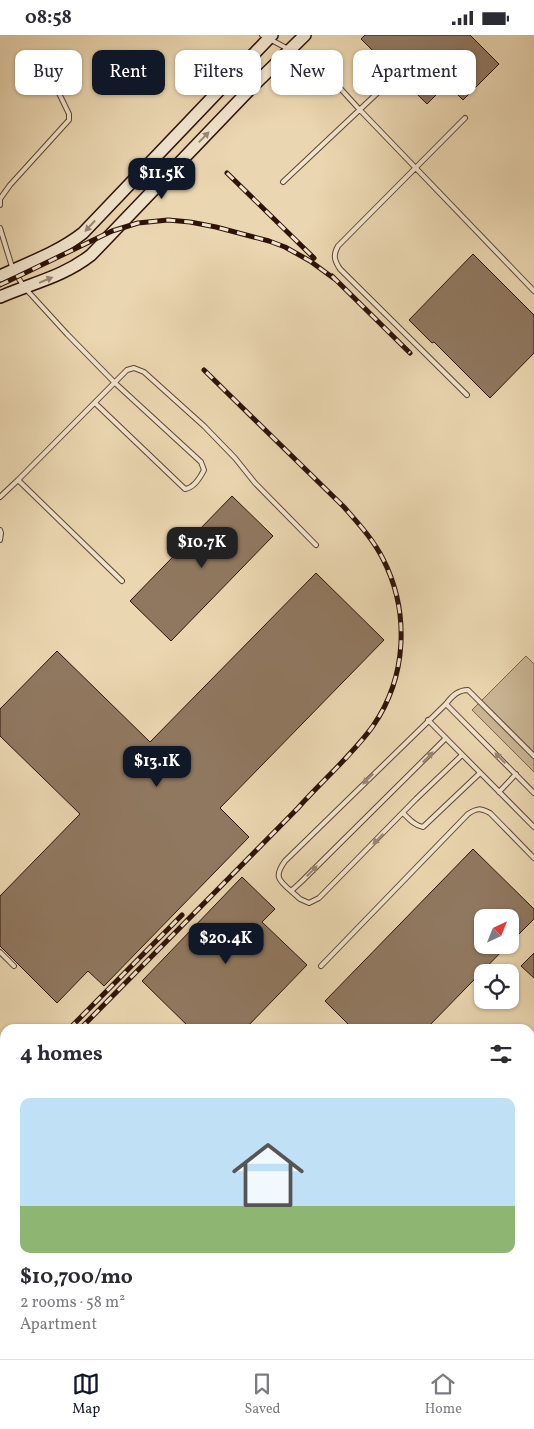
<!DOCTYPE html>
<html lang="en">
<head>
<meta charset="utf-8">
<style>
	body { margin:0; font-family:Vollkorn,serif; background:#f2f2f3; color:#2b2b33; height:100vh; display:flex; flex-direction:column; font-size:19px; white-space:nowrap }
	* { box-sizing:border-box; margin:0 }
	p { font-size:16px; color:#7c7c81 }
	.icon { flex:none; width:28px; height:28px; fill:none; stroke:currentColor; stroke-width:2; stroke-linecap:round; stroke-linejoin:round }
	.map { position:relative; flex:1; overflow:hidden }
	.drawer { position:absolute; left:0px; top:989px; width:535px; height:336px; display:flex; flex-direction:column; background:#fff; border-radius:15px 15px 0 0; box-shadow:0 1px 4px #0004 }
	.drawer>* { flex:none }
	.banner { position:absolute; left:15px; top:15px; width:505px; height:45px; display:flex; gap:10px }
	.needle { width:32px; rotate:43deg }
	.controls { position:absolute; left:474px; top:874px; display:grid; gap:10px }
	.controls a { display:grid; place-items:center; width:45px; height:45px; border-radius:10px; background:#fff; box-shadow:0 1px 4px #0004; font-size:25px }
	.price { position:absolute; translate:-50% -42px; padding:0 11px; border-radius:10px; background:#111827; color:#fff; font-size:16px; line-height:32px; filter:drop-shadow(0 1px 2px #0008) }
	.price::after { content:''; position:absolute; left:50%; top:30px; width:15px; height:11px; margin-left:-8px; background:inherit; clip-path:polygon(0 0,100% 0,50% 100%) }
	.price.active { background:#222; color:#fff }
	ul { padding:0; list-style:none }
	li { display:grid; align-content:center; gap:10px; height:265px; padding:0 20px }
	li+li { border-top:1px solid #e1e1e2 }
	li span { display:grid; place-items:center; height:155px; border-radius:10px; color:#555 }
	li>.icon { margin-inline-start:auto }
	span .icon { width:90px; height:90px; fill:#fffc; stroke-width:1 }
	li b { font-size:21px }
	h2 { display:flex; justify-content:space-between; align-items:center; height:60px; padding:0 20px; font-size:21px }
	.chip { padding:0 18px; border-radius:10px; background:#fff; box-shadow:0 1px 4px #0004; font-size:18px; line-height:45px }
	.chip.active { background:#111827; color:#fff }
	.status { display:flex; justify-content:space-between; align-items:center; height:35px; padding:0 25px; background:#fff; direction:ltr }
	.status svg { height:14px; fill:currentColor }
	.tab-bar { display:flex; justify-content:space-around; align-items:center; height:70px; border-top:1px solid #e1e1e2; background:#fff; font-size:14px; color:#7c7c81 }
	.tab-bar a { display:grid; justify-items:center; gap:2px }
	.tab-bar .active { color:#111827 }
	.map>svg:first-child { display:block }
	.green { fill:#cab594; stroke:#7c644e }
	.building { fill:#907860; stroke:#2e1309 }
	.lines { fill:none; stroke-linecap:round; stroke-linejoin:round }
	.lane-casing { stroke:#5d4433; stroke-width:6 }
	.street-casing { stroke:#5d4433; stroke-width:10 }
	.secondary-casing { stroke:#2e1309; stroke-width:14 }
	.lane { stroke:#f1e4cc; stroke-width:4 }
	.street { stroke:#f1e4cc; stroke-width:8 }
	.secondary { stroke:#f1e4cc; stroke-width:11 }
	.rail-casing { stroke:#2e1309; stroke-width:5 }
	.rail { stroke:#f1e4cc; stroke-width:3; stroke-dasharray:9; stroke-linecap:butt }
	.oneway { fill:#998674 }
</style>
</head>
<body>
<div class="status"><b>08:58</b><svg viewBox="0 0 49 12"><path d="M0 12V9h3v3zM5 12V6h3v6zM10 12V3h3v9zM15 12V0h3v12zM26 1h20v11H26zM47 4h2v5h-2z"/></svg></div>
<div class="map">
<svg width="534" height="1324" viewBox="0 0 534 1324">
	<rect width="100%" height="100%" fill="#ead6b0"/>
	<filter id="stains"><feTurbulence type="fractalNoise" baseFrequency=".004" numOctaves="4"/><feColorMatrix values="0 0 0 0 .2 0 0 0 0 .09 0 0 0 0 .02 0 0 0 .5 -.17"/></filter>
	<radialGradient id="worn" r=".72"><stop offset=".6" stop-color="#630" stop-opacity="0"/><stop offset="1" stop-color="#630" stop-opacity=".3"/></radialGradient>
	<!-- green -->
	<path class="green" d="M526,621L534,629V737L472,675Z"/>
	<!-- building -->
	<path class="building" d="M365,0H470L499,29L463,65L447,49L427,69L361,4Z
		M473,219L534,280V318L490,363L434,307L432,308L409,285Z
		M232,461L273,501L171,606L130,566Z
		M316,538L384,605L220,773L249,802L104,951L88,936L57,968L0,911V861L80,779L0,701V674L57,616L150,707Z
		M473,814L534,874V884L510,908V882H482V910H508L426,994H353L325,966Z
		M242,842L275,874L262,887L307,930L245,994H191L142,946Z
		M534,918V943L521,931Z"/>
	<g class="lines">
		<defs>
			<path id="lane" d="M262,0L320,31L359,74L534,256
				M465,83L338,211C333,220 334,225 340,234L467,360
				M283,147L388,48
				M0,170V164L10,150L69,85V79L53,46
				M0,193L13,235L25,253L67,299L115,348L201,427L204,435C200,443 194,453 185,454L95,368
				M18,445L122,546
				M0,462L18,445L127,335L134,333L144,337L204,391L235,423L255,448L316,510
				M0,495L1,498L0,505
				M446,669C452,661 458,655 468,655L534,721
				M428,685L534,792
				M446,703L301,847L291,856C278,845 274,841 285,826L446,669L534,758
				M499,757L516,739
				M403,778C409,784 415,791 423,792L480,738
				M291,856L300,864L309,868L319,863L416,764L462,720
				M0,917L14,931
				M321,931L468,779C477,773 480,773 490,778L534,823
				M530,1025L534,1022
				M530,1070L534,1066
				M530,1073L534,1077
				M0,1087L5,1082
				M0,1096L5,1100
				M0,1186L5,1184"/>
			<path id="street" d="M421,1320L425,1324"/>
			<path id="secondary" d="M0,241C28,228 59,217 83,198L272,0
				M0,262C32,248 63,242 91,220L254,50L305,0
				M530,1184L534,1180
				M0,1313L5,1318
				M393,1324L397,1320"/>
		</defs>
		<!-- lane casing -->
		<use href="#lane" class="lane-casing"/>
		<!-- street casing -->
		<use href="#street" class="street-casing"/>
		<!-- secondary casing -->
		<use href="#secondary" class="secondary-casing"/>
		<!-- lane -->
		<use href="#lane" class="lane"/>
		<!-- street -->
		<use href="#street" class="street"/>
		<!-- secondary -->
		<use href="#secondary" class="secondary"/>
		<defs>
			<path id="rail" d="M227,138L314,223
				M332,241L410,318
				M0,250L112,196L138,188L168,185L190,187L216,192L269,206L285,212L310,226L336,245
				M69,994L182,880
				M80,994L298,773C322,746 352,720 373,691C407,642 410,577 383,524C373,504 358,488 344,472L204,335
				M0,1076L5,1069"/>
		</defs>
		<!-- rail casing -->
		<use href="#rail" class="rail-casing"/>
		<!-- rail -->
		<use href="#rail" class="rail"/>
	</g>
	<!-- one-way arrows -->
	<defs><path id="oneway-solid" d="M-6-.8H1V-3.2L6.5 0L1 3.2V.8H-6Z" transform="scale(1.25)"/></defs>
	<g class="oneway">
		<use href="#oneway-solid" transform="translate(204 102) rotate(-46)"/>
		<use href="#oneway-solid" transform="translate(90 191) rotate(133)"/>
		<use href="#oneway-solid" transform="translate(46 245) rotate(-22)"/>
		<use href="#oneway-solid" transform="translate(428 722) rotate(-45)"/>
		<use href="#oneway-solid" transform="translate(500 723) rotate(-135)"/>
		<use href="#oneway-solid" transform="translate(368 744) rotate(135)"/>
		<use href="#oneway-solid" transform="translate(378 804) rotate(135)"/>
		<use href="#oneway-solid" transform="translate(312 836) rotate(-45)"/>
	</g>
	<rect width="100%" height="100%" filter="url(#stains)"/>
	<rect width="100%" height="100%" fill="url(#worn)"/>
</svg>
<div class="controls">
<a><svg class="needle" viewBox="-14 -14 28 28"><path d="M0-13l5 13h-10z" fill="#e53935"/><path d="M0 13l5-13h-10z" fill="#7c7c81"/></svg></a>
<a><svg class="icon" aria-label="locate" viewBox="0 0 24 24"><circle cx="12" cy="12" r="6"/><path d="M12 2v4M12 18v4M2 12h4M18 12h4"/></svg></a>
</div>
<b class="price" style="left:162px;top:165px">$11.5K</b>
<b class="price active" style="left:202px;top:534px">$10.7K</b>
<b class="price" style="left:157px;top:753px">$13.1K</b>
<b class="price" style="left:226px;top:930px">$20.4K</b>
<div class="banner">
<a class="chip">Buy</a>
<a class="chip active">Rent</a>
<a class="chip">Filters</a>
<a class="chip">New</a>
<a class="chip">Apartment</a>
</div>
<section class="drawer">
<h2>4 homes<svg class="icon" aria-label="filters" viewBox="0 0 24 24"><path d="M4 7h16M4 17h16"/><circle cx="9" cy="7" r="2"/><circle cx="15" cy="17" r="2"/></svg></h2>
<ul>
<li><span style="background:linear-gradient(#bfe0f5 70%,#8fb573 0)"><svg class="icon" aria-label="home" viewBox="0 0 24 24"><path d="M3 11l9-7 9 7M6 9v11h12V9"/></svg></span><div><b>$10,700/mo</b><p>2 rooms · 58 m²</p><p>Apartment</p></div></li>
</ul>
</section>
</div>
<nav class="tab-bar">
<a class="active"><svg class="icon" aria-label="map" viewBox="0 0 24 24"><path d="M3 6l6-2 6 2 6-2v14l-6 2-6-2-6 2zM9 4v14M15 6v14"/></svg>Map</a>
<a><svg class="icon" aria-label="saved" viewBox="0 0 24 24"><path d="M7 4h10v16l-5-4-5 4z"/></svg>Saved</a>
<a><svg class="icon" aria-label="home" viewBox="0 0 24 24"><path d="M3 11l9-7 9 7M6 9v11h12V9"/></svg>Home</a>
</nav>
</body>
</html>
